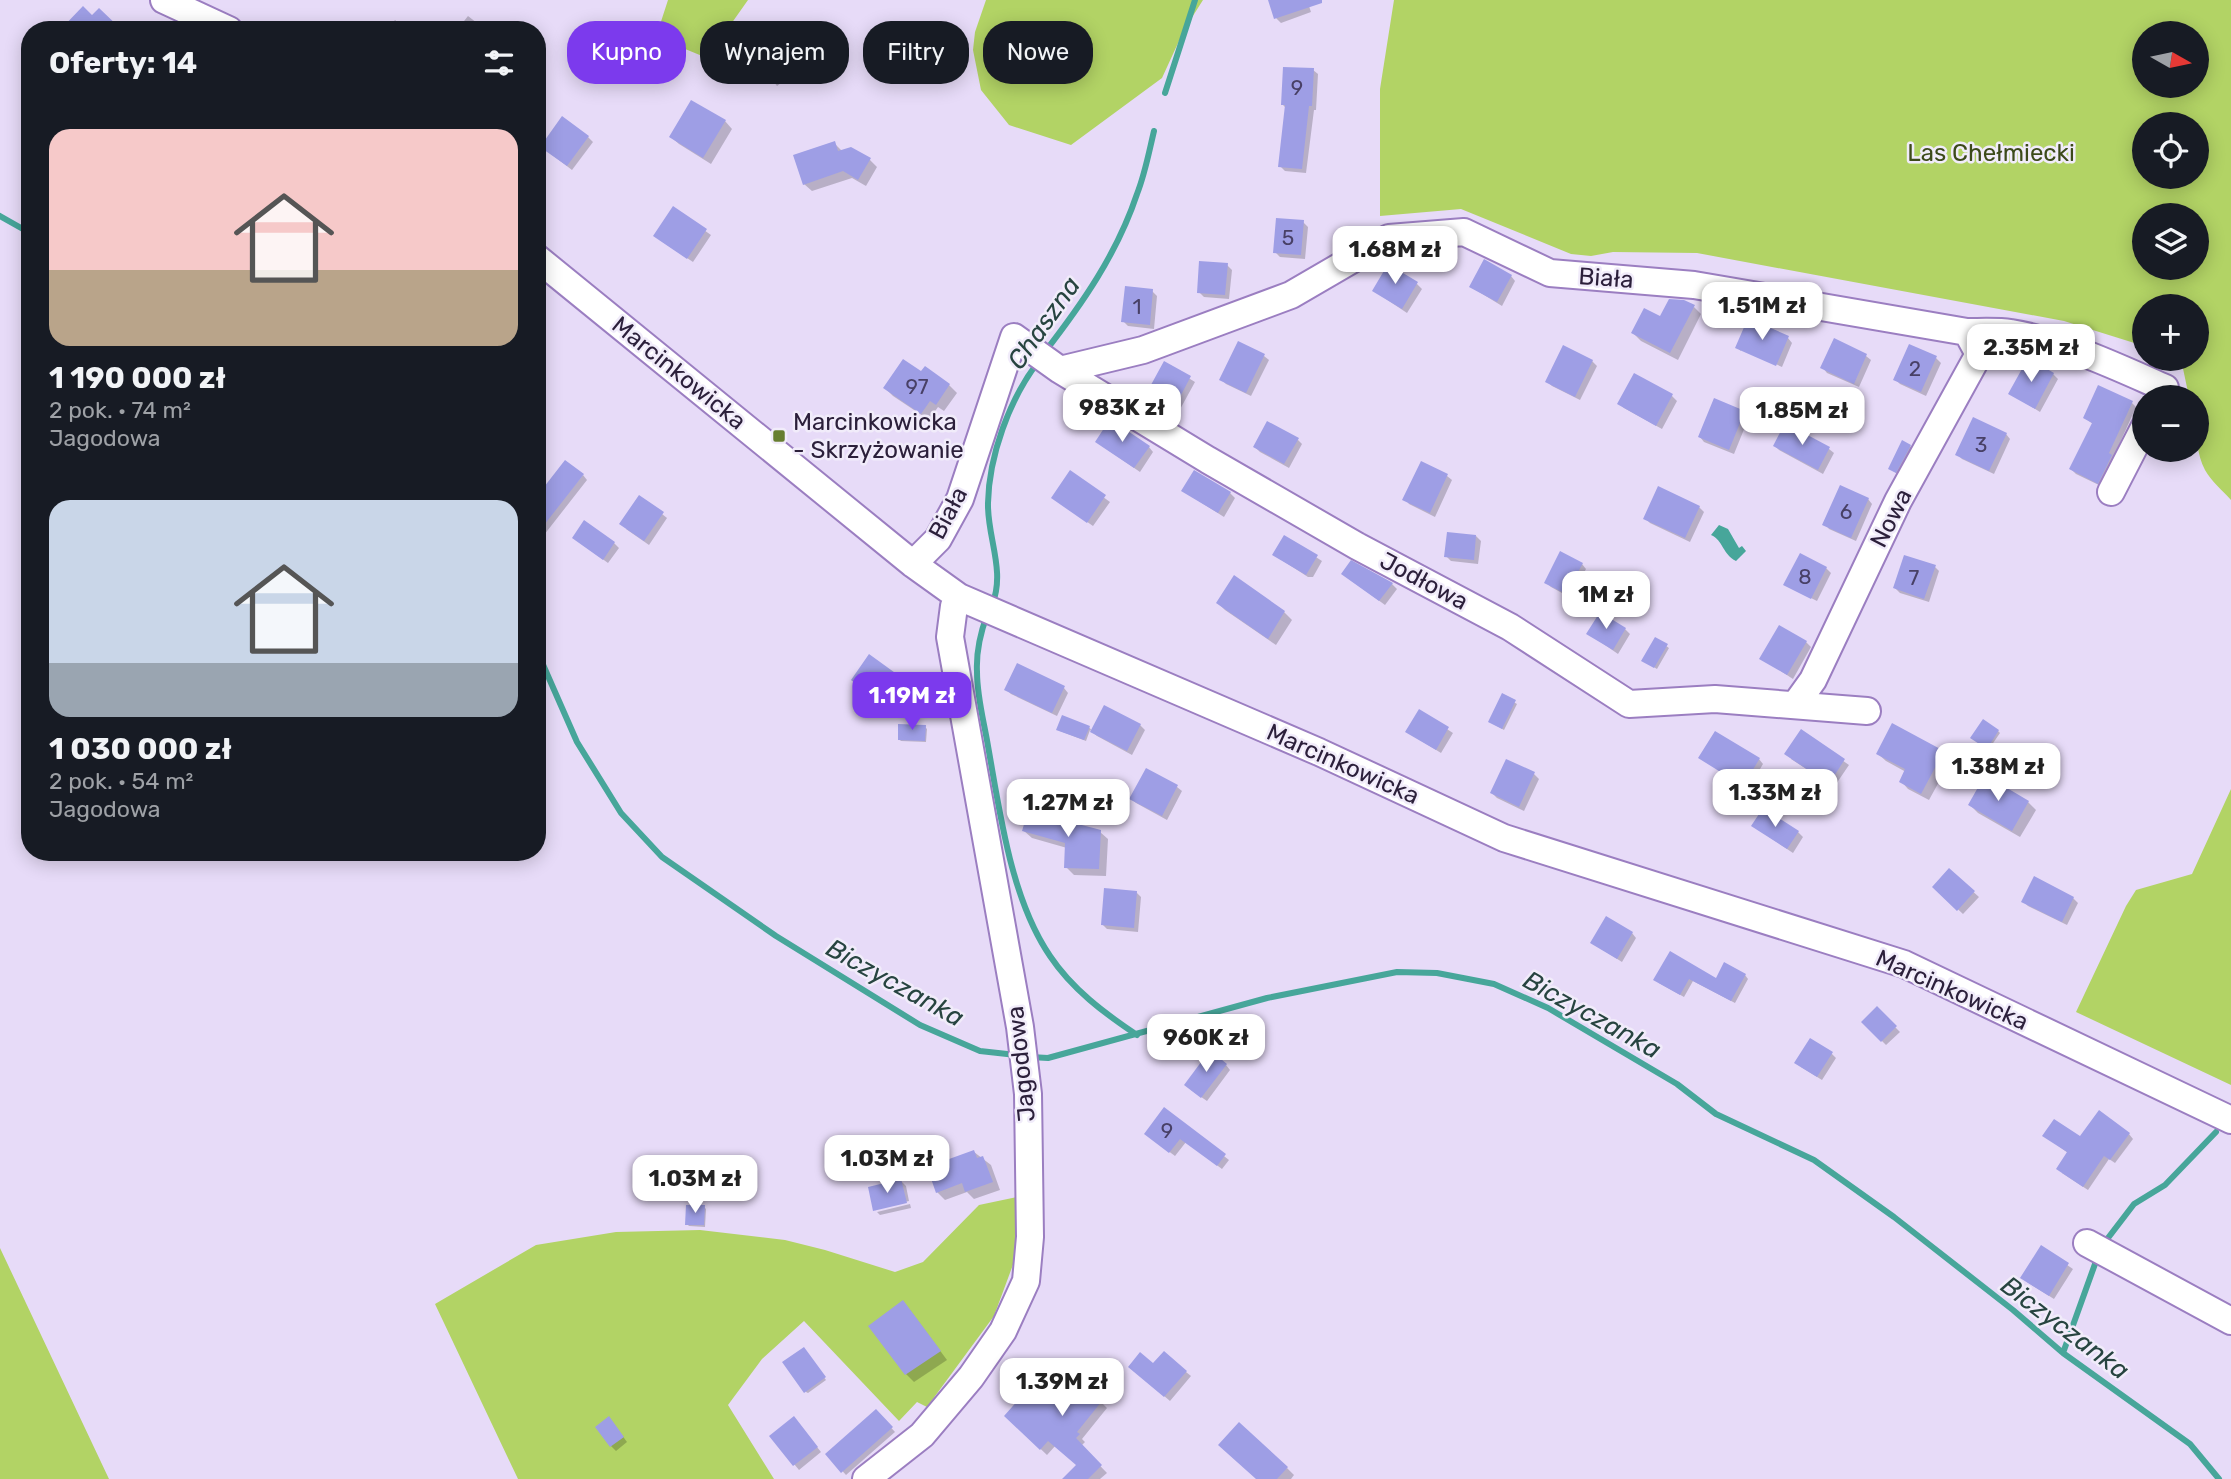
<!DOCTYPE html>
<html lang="pl">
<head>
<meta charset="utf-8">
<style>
	body { margin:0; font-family:Rubik,sans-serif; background:#242831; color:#f1f3f6; height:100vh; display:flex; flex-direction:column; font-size:26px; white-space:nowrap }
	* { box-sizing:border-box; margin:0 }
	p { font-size:23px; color:#9ea1a6 }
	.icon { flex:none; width:38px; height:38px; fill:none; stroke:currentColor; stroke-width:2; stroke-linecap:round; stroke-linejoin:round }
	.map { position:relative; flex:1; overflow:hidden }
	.drawer { position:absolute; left:21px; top:21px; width:525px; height:840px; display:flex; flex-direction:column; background:#171b24; border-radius:28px; box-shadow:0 4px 18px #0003 }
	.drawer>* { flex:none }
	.banner { position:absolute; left:567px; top:21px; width:665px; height:63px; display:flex; gap:14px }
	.needle { width:46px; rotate:99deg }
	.buttons { position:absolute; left:2132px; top:21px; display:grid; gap:14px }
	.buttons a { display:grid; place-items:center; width:77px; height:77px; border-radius:50%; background:#171b24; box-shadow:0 4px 18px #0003; font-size:35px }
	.price { position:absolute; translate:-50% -60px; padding:0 16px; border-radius:14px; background:#fff; color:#222; font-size:23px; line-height:46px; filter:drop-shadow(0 2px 4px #0008) }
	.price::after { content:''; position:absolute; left:50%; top:42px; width:21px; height:16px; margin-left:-10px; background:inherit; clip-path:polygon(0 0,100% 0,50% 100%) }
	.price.current { background:#7c3aed; color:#fff }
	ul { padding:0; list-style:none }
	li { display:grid; align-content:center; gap:14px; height:371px; padding:0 28px }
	li span { display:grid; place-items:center; height:217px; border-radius:21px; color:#555 }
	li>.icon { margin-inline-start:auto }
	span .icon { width:126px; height:126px; fill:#fffc; stroke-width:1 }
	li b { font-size:30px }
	h2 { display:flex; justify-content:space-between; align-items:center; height:84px; padding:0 28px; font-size:30px }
	.tag { padding:0 24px; border-radius:28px; background:#171b24; box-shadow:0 4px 18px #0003; font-size:24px; line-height:63px }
	.tag.current { background:#7c3aed; color:#fff }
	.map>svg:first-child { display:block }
	.green { fill:#b2d365; fill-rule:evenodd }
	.water { fill:#47a69a }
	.shadow { fill:#0003 }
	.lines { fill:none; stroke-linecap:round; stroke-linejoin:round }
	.stream { stroke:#47a69a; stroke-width:6 }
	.building { fill:#9e9ee5 }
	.minor-casing { stroke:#9b7ec1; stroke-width:30 }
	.minor { stroke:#fff; stroke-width:26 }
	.poi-dot { fill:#677e30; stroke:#f1ecfa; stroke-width:2.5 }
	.labels { text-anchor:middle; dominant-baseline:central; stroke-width:5; stroke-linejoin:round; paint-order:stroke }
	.number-label { font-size:21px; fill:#484066 }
	.park-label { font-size:24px; fill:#3c4a1a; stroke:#f1ecfa }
	.street-label { font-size:24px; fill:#2c203b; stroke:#f1ecfa }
	.poi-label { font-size:24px; fill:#2c203b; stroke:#f1ecfa; text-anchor:start }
	.water-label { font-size:26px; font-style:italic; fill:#274440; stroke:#f1ecfa }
</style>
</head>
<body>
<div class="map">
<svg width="2231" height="1479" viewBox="0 0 2231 1479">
	<rect width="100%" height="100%" fill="#e7dbf8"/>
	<!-- green -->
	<path class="green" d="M668,0H748L707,58L656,37Z
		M986,0H1203L1184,30L1162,78L1071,145L1009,125L981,90L973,50L975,32Z
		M1394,0H2231V500C2223,491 2211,481 2205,470C2194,449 2196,421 2196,397H2189L2181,359H2196V306H2144V346L2064,321L1697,253L1613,252L1591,256L1571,254L1461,209L1380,216V89ZM2196,33V86H2144V33ZM2196,124V177H2144V124ZM2196,215V268H2144V215Z
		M2231,789V1085L2076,1012L2126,906L2136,890L2192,874Z
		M1017,1197L1021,1214L1014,1262L994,1316L927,1407L917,1402L899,1421L804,1321L762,1359L728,1405L774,1479H518L435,1304L536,1245L616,1232L700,1230L785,1240L825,1250L895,1272L923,1262L979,1205Z
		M0,1248L109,1479H0Z"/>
	<!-- water -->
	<path class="water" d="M1719,525L1728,529L1739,548L1742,546L1746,551L1736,561C1723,555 1723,540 1711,535Z"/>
	<!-- shadow -->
	<path class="shadow" d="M1270,0H1307L1311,12L1281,23L1276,18Z
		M468,16L486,30H457Z
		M395,20L407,30H387Z
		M790,41L807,63L777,86L756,59Z
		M1313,70L1318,74L1316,110H1314L1306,173L1285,171L1280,166L1286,108L1283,105Z
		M725,121L732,129L711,164L679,144L671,137Z
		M588,137L593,142L572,170L547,151Z
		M834,143L842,151L870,160L877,167L866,186L852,178L812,191L804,184Z
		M673,208L711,235L693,262L660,240Z
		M1303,222L1308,227L1305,259L1280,257L1275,252Z
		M1227,265L1232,270L1229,299L1204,297L1199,292Z
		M1511,276L1515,281L1502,306L1471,287Z
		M1417,284L1422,289L1407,313L1374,291Z
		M1152,291L1157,296L1154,329L1128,326L1123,321Z
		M1694,307L1701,314L1678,360L1641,341L1633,333L1661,319Z
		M1788,338L1792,343L1782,367L1741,348V351L1737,347Z
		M1835,341L1866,356L1871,360L1859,387L1827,373L1823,368Z
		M1564,347L1592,361L1597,366L1580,400L1552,386L1547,381Z
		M1264,356L1269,360L1251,396L1226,384L1221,379Z
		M1936,358L1941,363L1926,396L1900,384L1895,379Z
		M1164,363L1195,382L1178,413L1148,394Z
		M922,374L949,385L957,393L944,411L938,407L929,420L893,396L885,388Z
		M2053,374L2058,379L2040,412L2011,394Z
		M1634,375L1672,396L1677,401L1662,429L1624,408L1619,403Z
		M2132,403L2136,407L2113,458L2116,461L2103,487L2076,474L2071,469L2093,424L2085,418Z
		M1744,412L1749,417L1734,454L1704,442L1700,437Z
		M1785,425L1829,449L1834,453L1823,474L1779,450L1775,446Z
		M2006,434L2010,439L1994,474L1962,459L1957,454Z
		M1298,440L1302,444L1289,468L1260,452L1255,447Z
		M1102,446L1149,447L1153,452L1140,472Z
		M1910,446L1915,451L1901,476L1890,469Z
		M1422,464L1447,476L1452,480L1435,517L1409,504L1405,499Z
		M1070,473L1110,502L1093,526L1053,498Z
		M583,475L587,480L544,535L537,530Z
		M1183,491L1230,493L1235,498L1224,517Z
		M1868,499L1872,504L1856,541L1829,529L1825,524Z
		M1699,507L1704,512L1690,542L1650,523L1645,518Z
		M662,514L667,518L649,545L626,529Z
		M1476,536L1481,541L1478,564L1451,561L1446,556Z
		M1285,537L1322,561L1313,577H1308L1274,555Z
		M579,542L614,543L619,548L608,563Z
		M1582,564L1586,569L1571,598L1551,587L1546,582Z
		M1935,567L1939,571L1929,602L1900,593L1895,588Z
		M1826,568L1831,573L1817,601L1785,585Z
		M1348,578L1392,584L1397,589L1385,605Z
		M1218,603L1284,612L1292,620L1276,645L1225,610Z
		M1625,629L1630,634L1618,654L1589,634Z
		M1659,641L1669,648L1657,669L1645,662Z
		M1806,642L1811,647L1793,679L1762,659Z
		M896,676L901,681L884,704L858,685Z
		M942,685L944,688L947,711L919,706Z
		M1064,688L1068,693L1057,716L1011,694L1006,689Z
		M1503,696L1517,704L1504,730L1490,722Z
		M1419,711L1453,733L1441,753L1407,732Z
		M1140,725L1145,730L1132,755L1097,736L1090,730L1086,741L1060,731L1089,727L1092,731Z
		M925,727L927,729L926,742L901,741L899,739Z
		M1998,731L2000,733L1989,749L1975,740Z
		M1802,732L1849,765L1834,787L1791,759Z
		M1943,752L1951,760L1929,800L1908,789L1901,781L1906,772L1886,761L1878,754Z
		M1700,758L1759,759L1763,764L1748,789Z
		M1507,761L1534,774L1539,779L1524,811L1497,798L1492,793Z
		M1146,770L1177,787L1182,791L1167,820L1136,803L1131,798Z
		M2028,802L2036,810L2020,837L1978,813L1970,805Z
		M1753,826L1798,832L1803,837L1793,853Z
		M1024,831L1100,832L1108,839L1106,876L1074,875L1066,867L1067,848L1032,838Z
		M1949,870L1979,897L1963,914L1934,887Z
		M1136,892L1141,897L1138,932L1107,929L1102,924Z
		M2073,898L2078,903L2067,925L2028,906L2023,901Z
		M1632,933L1636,938L1622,962L1592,943Z
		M1670,954L1717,980L1745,975L1748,979L1735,1003L1693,981L1684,997L1659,983Z
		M1877,1009L1900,1032L1886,1045L1863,1022Z
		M1831,1053L1836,1058L1822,1080L1801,1067Z
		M1226,1065L1230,1070L1207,1101L1191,1090Z
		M1165,1110L1229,1160L1222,1169L1186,1142L1175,1156L1151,1138Z
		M2129,1134L2133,1139L2115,1163L2109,1159L2088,1190L2062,1173L2068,1153L2045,1136L2080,1138Z
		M974,1152L991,1165L1000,1190L974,1199L967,1192L945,1200L937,1192Z
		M901,1181L906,1186L909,1201L876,1209V1211L870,1188Z
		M910,1204L911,1208L880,1215L877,1212Z
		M704,1207L706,1209L705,1227L689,1226L687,1224Z
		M2042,1248L2073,1269L2054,1299L2027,1282Z
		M910,1310L947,1360L914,1382L906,1374Z
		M805,1351L826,1380L808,1393L806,1392Z
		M1085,1366L1112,1389L1101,1402L1107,1408L1082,1439L1085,1442L1081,1446L1107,1473L1100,1479H1068L1078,1466L1056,1445L1047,1455L1006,1416L1044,1403L1074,1379Z
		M1154,1366L1186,1372L1191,1376L1170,1401L1135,1371Z
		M876,1411L895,1432L846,1475L828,1455Z
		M613,1423L627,1442L616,1451L611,1446Z
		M798,1423L821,1452L799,1470L771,1436Z
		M1287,1468L1294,1475L1291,1479H1257Z"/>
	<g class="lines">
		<!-- stream -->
		<path class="stream" d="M1165,93L1195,0
			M0,216L30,233
			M1044,353C1082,304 1117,254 1137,194C1145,174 1149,152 1154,131
			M992,605C1006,571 987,537 988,503C989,456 1009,400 1038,362
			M987,615C980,634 976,652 977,672C977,697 984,722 988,746C1000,813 1011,899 1050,956C1072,989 1104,1013 1137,1035
			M537,651L577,742L621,813L662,857L776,936L920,1025L980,1051L1016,1055
			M1030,1057L1048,1058L1267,998L1397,972L1437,973L1494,984L1548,1008L1677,1084L1716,1114L1814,1160L1894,1217L2013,1310L2063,1353L2190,1444L2219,1479
			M2108,1238L2134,1204L2165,1185L2216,1132
			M2063,1353L2095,1264"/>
	</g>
	<!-- building -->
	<path class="building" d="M1268,0H1322V3L1274,19Z
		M83,6L92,15L99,8L122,30H60Z
		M785,34L803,57L771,82L753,59Z
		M1283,67L1314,68L1312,106H1309L1302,169L1278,167L1285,105H1281Z
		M691,100L726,120L703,158L669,137Z
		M562,116L589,136L567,166L540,147Z
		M835,141L838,151L851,147L871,158L858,180L843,171L803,185L793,155Z
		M673,206L707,229L687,259L653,236Z
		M1276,218L1304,220L1301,255L1273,253Z
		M1484,259L1512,275L1497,302L1469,287Z
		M1199,261L1228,263L1225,295L1197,293Z
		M1388,264L1418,282L1402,309L1372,291Z
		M1125,286L1153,289L1150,325L1121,322Z
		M1669,299L1684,300L1695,305L1670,353L1631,333L1644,308L1660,316Z
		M1748,318L1789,336L1776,366L1735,348Z
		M1834,338L1867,354L1854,384L1820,368Z
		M1238,341L1265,354L1246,393L1219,380Z
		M1909,344L1937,356L1921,392L1893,380Z
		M1563,345L1593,360L1575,397L1545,382Z
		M2028,358L2054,373L2035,409L2008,394Z
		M903,359L921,371L925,366L950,384L936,405L930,401L921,414L883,388Z
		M1164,361L1191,376L1173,410L1146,394Z
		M1634,373L1673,394L1656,426L1617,404Z
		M2098,385L2133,401L2109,453L2112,455L2098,484L2069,469L2092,423L2083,418Z
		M1714,398L1745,411L1729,450L1698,437Z
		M1973,417L2007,433L1989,471L1955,455Z
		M1110,419L1150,446L1134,468L1095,442Z
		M1267,421L1299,438L1284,464L1253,447Z
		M1785,423L1830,447L1818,470L1773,446Z
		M1902,440L1911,445L1896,473L1888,469Z
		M565,460L584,474L537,534V496Z
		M1421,461L1448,474L1430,513L1402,500Z
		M1070,470L1106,495L1087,523L1051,498Z
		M1194,470L1231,492L1218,513L1181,491Z
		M1840,485L1869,498L1851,538L1822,525Z
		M1658,486L1700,506L1685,538L1643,519Z
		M639,495L664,512L644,541L619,524Z
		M584,520L615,542L603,560L572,538Z
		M1447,532L1476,535L1474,560L1444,557Z
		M1284,535L1318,555L1306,575L1272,555Z
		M1560,551L1583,563L1566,594L1544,583Z
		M1800,553L1827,567L1811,599L1783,585Z
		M1904,555L1936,565L1924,599L1893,588Z
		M1351,560L1393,583L1379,601L1341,574Z
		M1234,575L1285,611L1268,639L1216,603Z
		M1600,612L1626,628L1613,650L1586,634Z
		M1779,625L1807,641L1787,675L1759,659Z
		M1655,637L1668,644L1654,668L1641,661Z
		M869,654L898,675L879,701L851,680Z
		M1017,663L1065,686L1052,713L1004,690Z
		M921,681L942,684L946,704L945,710L917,706Z
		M1502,693L1516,700L1502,729L1488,722Z
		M1104,705L1141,724L1127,751L1090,732Z
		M1419,709L1449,727L1436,750L1405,732Z
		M1062,715L1090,726L1084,740L1056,730Z
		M1983,719L1999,730L1987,749L1970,738Z
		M1892,723L1944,751L1921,794L1899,782L1905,769L1876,754Z
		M898,724L926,725L925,741L898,740Z
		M1801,729L1845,759L1829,784L1784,754Z
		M1715,731L1760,758L1743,786L1698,758Z
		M1506,759L1535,772L1519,807L1490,793Z
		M1146,768L1178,785L1162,816L1129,799Z
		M1985,775L2029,801L2012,831L1968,805Z
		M1763,808L1799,831L1787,849L1751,826Z
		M1028,811L1101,830L1099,869L1064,868L1065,843L1022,831Z
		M1949,868L1975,891L1957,911L1932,887Z
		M2034,876L2074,897L2062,922L2021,902Z
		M1104,888L1137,891L1134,928L1101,925Z
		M1606,916L1633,932L1617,959L1590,943Z
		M1670,951L1716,978L1724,962L1746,974L1731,1001L1689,979L1680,995L1653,980Z
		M1877,1006L1897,1026L1881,1042L1861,1022Z
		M1810,1038L1833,1052L1817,1077L1794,1063Z
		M1210,1050L1227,1064L1201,1098L1184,1085Z
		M1164,1107L1226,1154L1217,1166L1180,1139L1169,1153L1144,1134Z
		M2099,1110L2130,1133L2110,1160L2104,1156L2083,1187L2056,1169L2067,1152L2042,1136L2054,1119L2080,1136Z
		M974,1150L977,1158L983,1156L993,1182L965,1192L962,1183L936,1193L927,1167Z
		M901,1179L907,1203L873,1211L868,1187Z
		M686,1205H705L704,1225H685Z
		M2041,1245L2069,1263L2049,1296L2020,1278Z
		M903,1300L941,1351L905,1375L868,1326Z
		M804,1347L826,1377L804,1393L782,1362Z
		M1164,1351L1187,1371L1164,1397L1128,1367L1140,1352L1153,1363Z
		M1085,1363L1107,1381L1095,1395L1102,1401L1077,1432L1080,1434L1076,1438L1102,1465L1088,1479H1062L1076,1465L1048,1441L1040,1450L1004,1416L1029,1388L1043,1401L1068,1372L1074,1377Z
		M876,1409L893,1427L841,1473L825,1454Z
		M609,1416L624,1437L610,1447L595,1427Z
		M794,1416L818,1447L793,1466L769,1436Z
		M1239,1422L1288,1467L1277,1479H1256L1218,1445Z"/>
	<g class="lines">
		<defs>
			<path id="minor" d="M164,0L229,30
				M537,258L913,564L959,597L1319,752L1504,838L1904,964L2231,1120
				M1060,370L1143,350L1291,295L1389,238L1464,232L1550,273L1694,285L1967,332C1981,332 1997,331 2011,333C2065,342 2115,366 2165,388L2160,397
				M2111,492L2144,428
				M913,564L938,539L960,499L1014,337L1060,370L1208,460L1357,546L1510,627L1629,704L1715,699L1867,711
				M1795,705L1813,680L1898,501L1979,354L1967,332
				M2087,1243L2231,1321
				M866,1479L922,1435L971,1377L1003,1331L1026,1281L1030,1237L1028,1094L1020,1027L950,637L954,606L959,597"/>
		</defs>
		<!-- minor casing -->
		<use href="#minor" class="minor-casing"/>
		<!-- minor -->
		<use href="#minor" class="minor"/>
	</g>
	<!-- markers -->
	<rect class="poi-dot" x="772" y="429" width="14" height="14" rx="3.5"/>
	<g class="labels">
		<!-- number labels -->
		<g class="number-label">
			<text x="1297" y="87">9</text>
			<text x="1288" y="237">5</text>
			<text x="1137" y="306">1</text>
			<text x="1915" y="368">2</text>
			<text x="917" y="386">97</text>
			<text x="1981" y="444">3</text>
			<text x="1846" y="511">6</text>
			<text x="1805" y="576">8</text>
			<text x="1914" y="577">7</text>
			<text x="1167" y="1130">9</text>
		</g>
		<!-- park labels -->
		<g class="park-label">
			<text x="1991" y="153">Las Chełmiecki</text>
		</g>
		<!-- street labels -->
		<g class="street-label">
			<text transform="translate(1606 278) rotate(4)">Biała</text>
			<text transform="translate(679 373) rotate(39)">Marcinkowicka</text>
			<text transform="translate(948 513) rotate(-62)">Biała</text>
			<text transform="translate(1891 518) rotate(-63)">Nowa</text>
			<text transform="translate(1424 581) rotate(28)">Jodłowa</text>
			<text transform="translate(1343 764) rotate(24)">Marcinkowicka</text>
			<text transform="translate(1952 990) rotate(24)">Marcinkowicka</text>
			<text transform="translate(1021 1064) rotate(-96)">Jagodowa</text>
		</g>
		<!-- poi labels -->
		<g class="poi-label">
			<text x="793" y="422">Marcinkowicka<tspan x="793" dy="28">- Skrzyżowanie</tspan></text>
		</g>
		<!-- water labels -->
		<g class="water-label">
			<text transform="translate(1044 323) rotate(-55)">Chaszna</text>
			<text transform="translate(895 983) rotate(29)">Biczyczanka</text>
			<text transform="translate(1592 1015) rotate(29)">Biczyczanka</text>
			<text transform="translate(2065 1328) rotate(37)">Biczyczanka</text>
		</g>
	</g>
</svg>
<div class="buttons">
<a><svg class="needle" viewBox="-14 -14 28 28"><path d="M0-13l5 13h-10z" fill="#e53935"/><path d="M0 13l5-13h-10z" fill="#9ea1a6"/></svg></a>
<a><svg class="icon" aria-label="locate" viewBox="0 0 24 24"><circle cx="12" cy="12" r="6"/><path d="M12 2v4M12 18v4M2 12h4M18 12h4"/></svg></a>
<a><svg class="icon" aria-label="layers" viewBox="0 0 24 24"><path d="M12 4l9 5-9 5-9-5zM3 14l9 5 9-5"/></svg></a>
<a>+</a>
<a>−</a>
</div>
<b class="price" style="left:1395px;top:286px">1.68M zł</b>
<b class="price" style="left:1762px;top:342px">1.51M zł</b>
<b class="price" style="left:2031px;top:384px">2.35M zł</b>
<b class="price" style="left:1122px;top:444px">983K zł</b>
<b class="price" style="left:1802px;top:447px">1.85M zł</b>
<b class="price" style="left:1606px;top:631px">1M zł</b>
<b class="price current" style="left:912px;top:732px">1.19M zł</b>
<b class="price" style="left:1998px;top:803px">1.38M zł</b>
<b class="price" style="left:1775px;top:829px">1.33M zł</b>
<b class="price" style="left:1068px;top:839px">1.27M zł</b>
<b class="price" style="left:1206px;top:1074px">960K zł</b>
<b class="price" style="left:887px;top:1195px">1.03M zł</b>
<b class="price" style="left:695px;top:1215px">1.03M zł</b>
<b class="price" style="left:1062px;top:1418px">1.39M zł</b>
<div class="banner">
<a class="tag current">Kupno</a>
<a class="tag">Wynajem</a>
<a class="tag">Filtry</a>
<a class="tag">Nowe</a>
</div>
<section class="drawer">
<h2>Oferty: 14<svg class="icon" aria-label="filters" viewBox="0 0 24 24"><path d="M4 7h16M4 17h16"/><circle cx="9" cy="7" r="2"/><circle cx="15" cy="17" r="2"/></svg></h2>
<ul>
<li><span style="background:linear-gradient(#f6c9c9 65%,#b9a48a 0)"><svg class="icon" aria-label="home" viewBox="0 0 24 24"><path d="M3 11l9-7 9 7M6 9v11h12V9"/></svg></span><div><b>1 190 000 zł</b><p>2 pok. · 74 m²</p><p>Jagodowa</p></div></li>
<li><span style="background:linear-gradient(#c9d6e8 75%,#9aa5b1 0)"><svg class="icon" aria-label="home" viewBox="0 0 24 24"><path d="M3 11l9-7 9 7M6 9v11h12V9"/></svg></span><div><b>1 030 000 zł</b><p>2 pok. · 54 m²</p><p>Jagodowa</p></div></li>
</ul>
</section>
</div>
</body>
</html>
